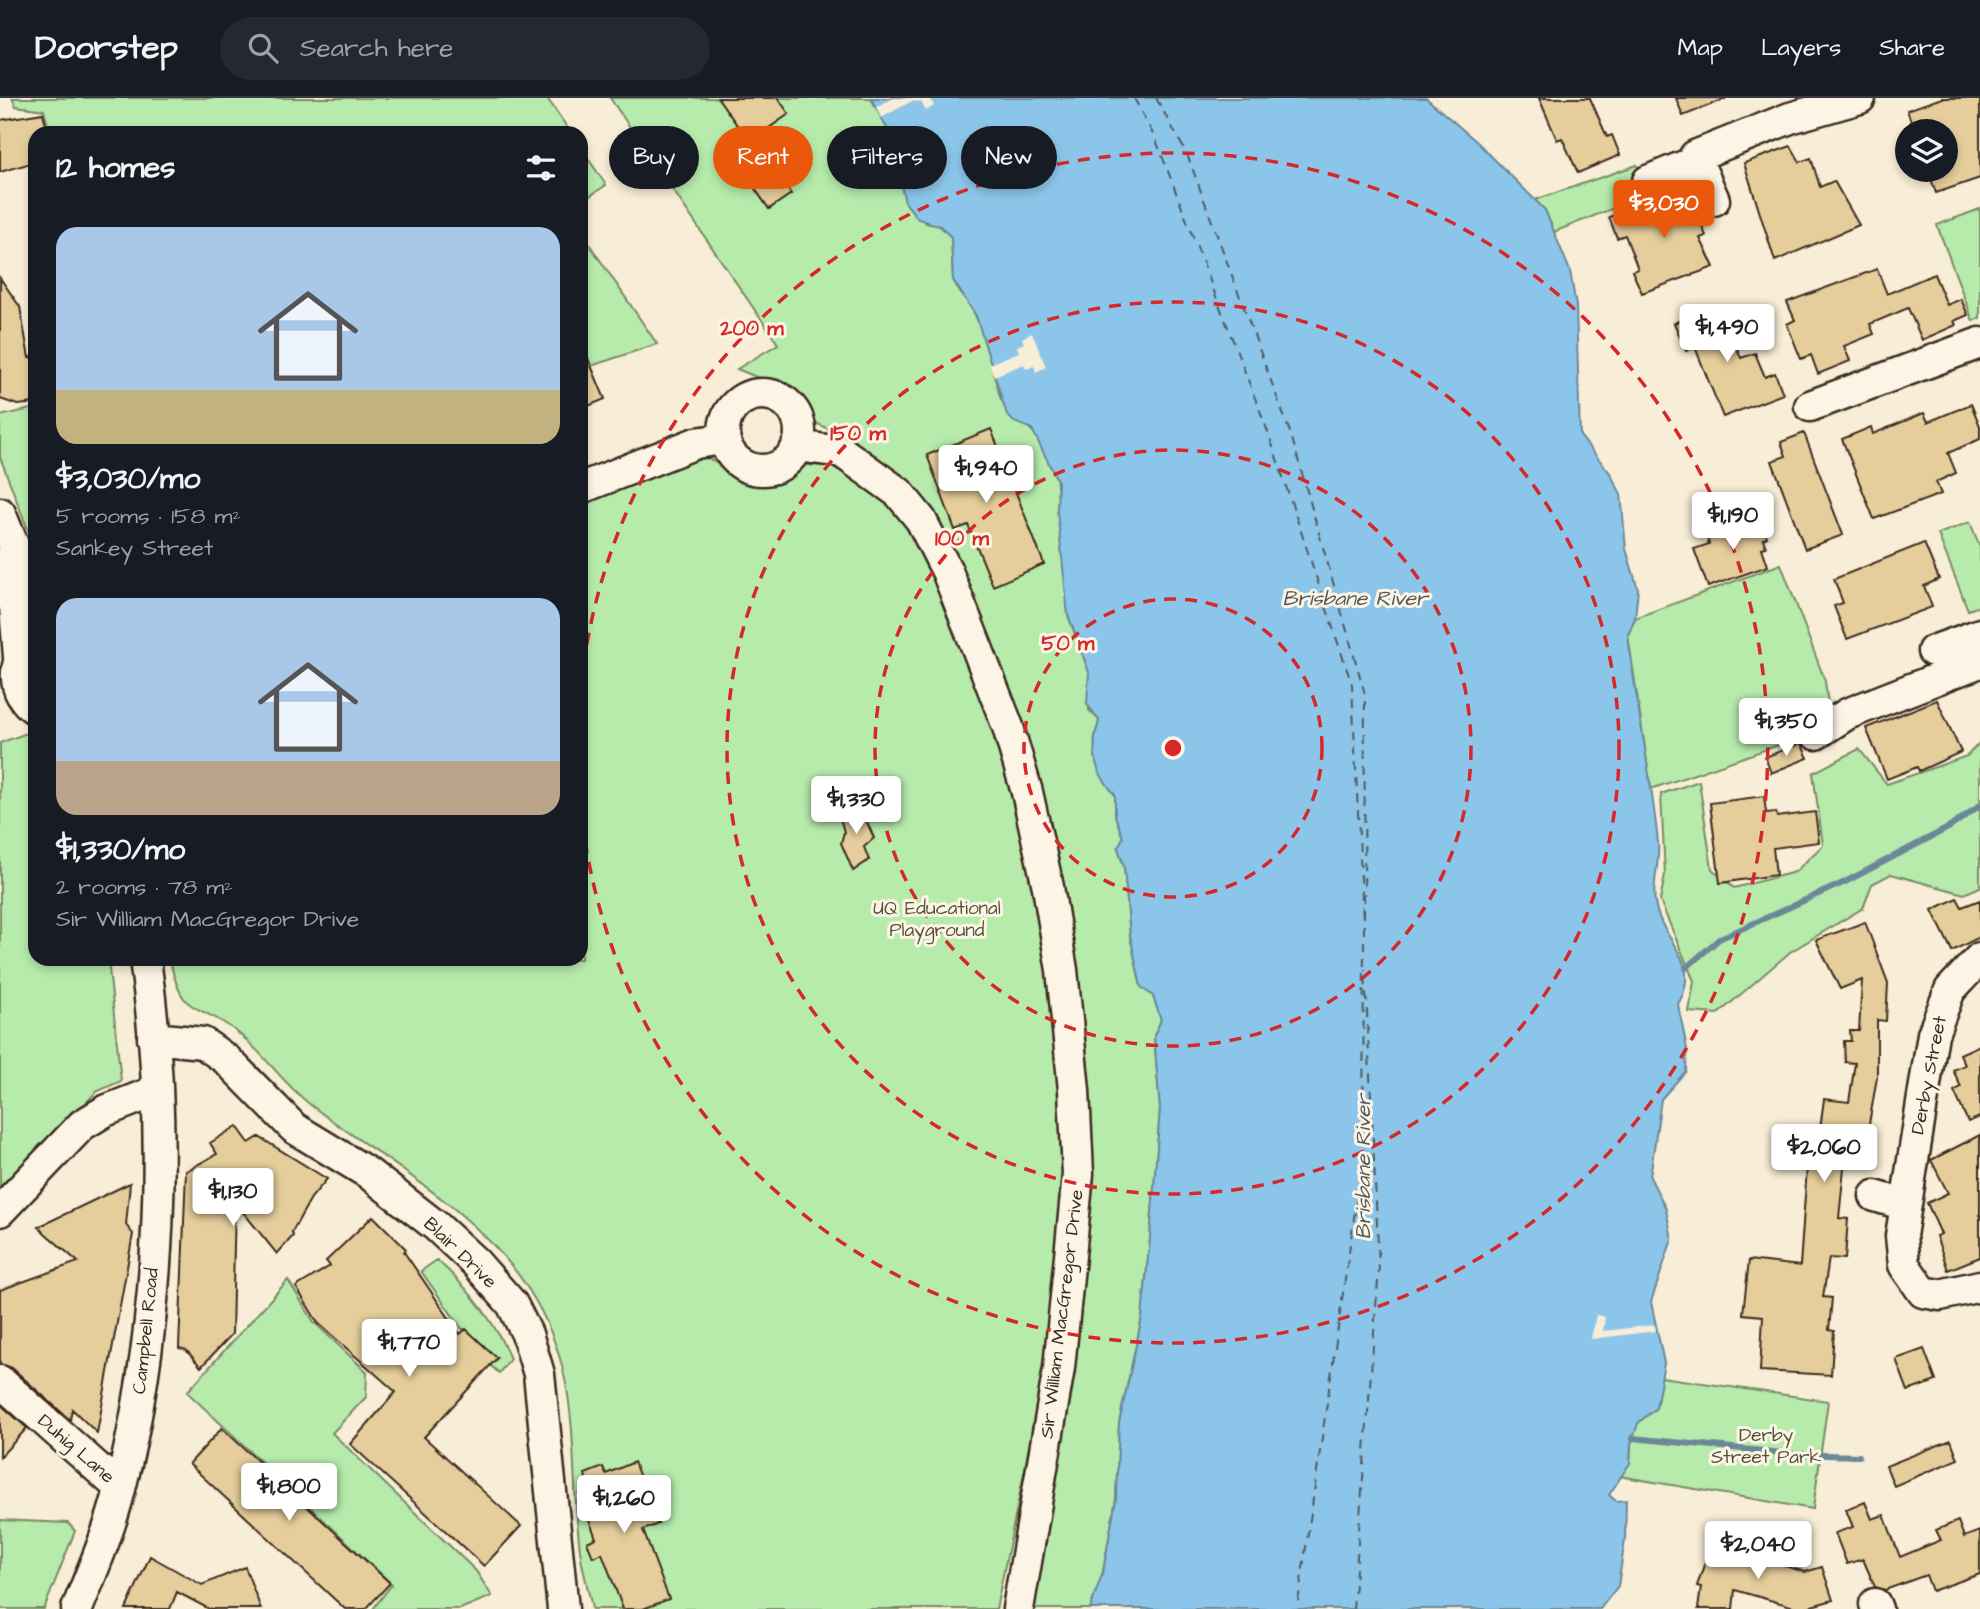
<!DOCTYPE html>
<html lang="en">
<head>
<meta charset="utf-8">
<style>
	body { margin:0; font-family:"Architects Daughter",sans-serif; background:#242831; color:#f1f3f6; height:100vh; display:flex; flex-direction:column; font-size:26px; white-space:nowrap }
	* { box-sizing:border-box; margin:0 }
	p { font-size:23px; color:#9ea1a6 }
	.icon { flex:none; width:38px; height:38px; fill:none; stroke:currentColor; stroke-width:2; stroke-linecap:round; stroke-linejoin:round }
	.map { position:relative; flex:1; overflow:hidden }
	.details { position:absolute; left:28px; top:28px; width:560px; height:840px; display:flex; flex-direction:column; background:#171b24; border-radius:21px; box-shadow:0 4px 10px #0003 }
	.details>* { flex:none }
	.guide { position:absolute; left:609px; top:28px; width:665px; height:63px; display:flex; gap:14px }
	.tools { position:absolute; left:1895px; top:21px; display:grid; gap:14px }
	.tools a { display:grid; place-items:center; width:63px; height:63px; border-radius:50%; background:#171b24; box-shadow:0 4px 10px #0003; font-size:35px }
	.price { position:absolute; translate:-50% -60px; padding:0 16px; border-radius:7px; background:#fff; color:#222; font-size:23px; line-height:46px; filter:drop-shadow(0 2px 4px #0008) }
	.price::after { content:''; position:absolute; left:50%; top:42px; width:21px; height:16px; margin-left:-10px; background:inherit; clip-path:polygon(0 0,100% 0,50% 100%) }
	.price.active { background:#ea580c; color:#fff }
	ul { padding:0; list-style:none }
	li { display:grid; align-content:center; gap:14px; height:371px; padding:0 28px }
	li span { display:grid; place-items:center; height:217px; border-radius:21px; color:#555 }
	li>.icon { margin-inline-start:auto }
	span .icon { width:126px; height:126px; fill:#fffc; stroke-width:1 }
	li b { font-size:30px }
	h2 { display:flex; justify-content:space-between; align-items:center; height:84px; padding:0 28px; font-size:30px }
	.tag { padding:0 24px; border-radius:32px; background:#171b24; box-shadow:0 4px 10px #0003; font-size:24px; line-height:63px }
	.tag.active { background:#ea580c; color:#fff }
	header { display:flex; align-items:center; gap:42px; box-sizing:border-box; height:98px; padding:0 35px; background:#171b24; border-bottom:2px solid #363941 }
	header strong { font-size:33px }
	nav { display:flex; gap:38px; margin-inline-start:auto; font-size:24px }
	.search { width:490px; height:63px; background:#242831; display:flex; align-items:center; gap:18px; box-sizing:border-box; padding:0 24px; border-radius:38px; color:#9ea1a6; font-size:26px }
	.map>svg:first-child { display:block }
	.green { fill:#b6ebac; stroke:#788a65; stroke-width:2 }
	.water { fill:#8bc6ea; stroke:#6b8898; stroke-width:2 }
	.pier { fill:#f8edd6 }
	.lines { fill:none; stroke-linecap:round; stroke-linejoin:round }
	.stream { stroke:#6b8898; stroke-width:6 }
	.ferry { stroke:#53595b; stroke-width:2; stroke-dasharray:9 7; stroke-linecap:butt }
	.building { fill:#e6ce9c; stroke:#3b2a1e; stroke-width:2 }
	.minor-casing { stroke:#3b2a1e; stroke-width:35 }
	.minor { stroke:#fcf5e5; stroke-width:30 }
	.ring { fill:none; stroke:#d62828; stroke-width:3.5; stroke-dasharray:12 9 }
	.labels { text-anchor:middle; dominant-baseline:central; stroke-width:6; stroke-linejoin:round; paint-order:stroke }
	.park-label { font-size:19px; fill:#54513a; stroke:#fcf5e5 }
	.street-label { font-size:19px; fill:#3b2a1e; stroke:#fcf5e5 }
	.water-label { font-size:21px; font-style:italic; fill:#53595b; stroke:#fcf5e5 }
	.centre { fill:#d62828; stroke:#fcf5e5; stroke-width:3.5 }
	.ring-label { font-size:21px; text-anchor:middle; font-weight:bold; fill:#d62828; stroke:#fcf5e5; stroke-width:6; stroke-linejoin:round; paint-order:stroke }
</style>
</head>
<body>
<header>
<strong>Doorstep</strong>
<div class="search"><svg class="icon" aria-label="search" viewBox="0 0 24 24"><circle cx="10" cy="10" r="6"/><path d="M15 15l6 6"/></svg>Search here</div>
<nav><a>Map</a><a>Layers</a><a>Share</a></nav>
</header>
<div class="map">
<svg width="1980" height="1511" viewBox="0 0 1980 1511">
	<rect width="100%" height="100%" fill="#f8edd6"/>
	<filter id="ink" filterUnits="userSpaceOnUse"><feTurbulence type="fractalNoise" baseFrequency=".0143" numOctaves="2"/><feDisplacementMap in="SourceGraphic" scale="14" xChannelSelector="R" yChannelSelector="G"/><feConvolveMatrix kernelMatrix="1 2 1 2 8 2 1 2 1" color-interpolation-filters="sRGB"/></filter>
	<g filter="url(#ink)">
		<!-- green -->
		<path class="green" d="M12,0H547L571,35H50L44,12L16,8Z
			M610,0H871L889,34L902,92L926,125L940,128L951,139L953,182L961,196L968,201L980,228L1001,302L1035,336L1056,376L1068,517L1089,574V612L1099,622C1099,629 1095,632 1095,639C1093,664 1100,678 1115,697V717L1123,740L1118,750L1124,769L1130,838L1141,888L1153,898L1161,922L1154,938L1160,1011L1150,1141L1142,1220L1119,1325L1116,1401L1103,1474L1090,1511H1029L1086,1035L1001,571L941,433L898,377L852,343L814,324L781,289L737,271L778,246Z
			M581,50L606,87L581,104Z
			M1637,67L1649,96L1554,134L1545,112L1535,102Z
			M1980,111V220L1973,223L1937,127Z
			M581,134L657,246L591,268L581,242Z
			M35,310V450L0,359V318Z
			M692,360H707L748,378L759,379L803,367L831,368L894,402L938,476L1013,680L1050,875L1065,1076L1046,1269L996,1511H592C589,1494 584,1477 581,1459C567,1363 586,1281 529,1192C478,1112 386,1064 312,1008C284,987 264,955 237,934C197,902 182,922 170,861H581V404Z
			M1970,424L1980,449V508L1968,512L1938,436Z
			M1781,466L1825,583L1828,607L1797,633L1799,640L1651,691L1628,537L1635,520Z
			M32,633L35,634V861H108L121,983L96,994L0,1098V645Z
			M1980,644V789L1964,796L1891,776L1872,786L1863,810L1790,854L1718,916L1689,914L1694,883L1660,803L1665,776L1661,696L1699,683L1712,771L1734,790L1795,774L1823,747L1813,675L1859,651L1887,686L1967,658Z
			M437,1162C468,1190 495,1222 510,1261L499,1275L490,1267L497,1260L466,1231H462L421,1173Z
			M288,1182L314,1224L367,1274L366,1299L332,1335L476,1473L492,1498L460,1511H373L392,1486L187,1294Z
			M1661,1279L1828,1303L1813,1411L1619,1378L1630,1365L1631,1346L1638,1325L1656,1310Z
			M0,1422L68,1425L75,1433L44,1511H0Z"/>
		<!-- water -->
		<path class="water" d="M871,0H1426L1477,44L1545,112L1570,173L1576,208L1580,338L1610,375L1621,396L1626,451L1638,491L1635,520L1628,537C1636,607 1651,675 1658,745C1660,764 1652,785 1655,804C1661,845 1704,862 1678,906L1687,951L1686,973L1661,1001L1650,1079L1666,1111L1672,1141L1651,1204L1664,1265L1656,1310L1638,1325L1631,1346L1630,1365L1609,1397L1616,1403L1626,1402L1625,1442L1618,1488L1600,1511H1090L1103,1474L1116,1401L1119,1325L1142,1220L1150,1141L1160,1011L1154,938L1161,922L1153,898L1141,889L1130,837L1124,769L1118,749L1123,740L1115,717V697C1098,676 1093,668 1095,639C1095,632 1099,629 1099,622L1087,606L1089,574L1068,517L1057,412L1058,384L1032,331L1014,324L1007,317L976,218L953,182L951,139L940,128L918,121L905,104L889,34Z"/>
		<!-- pier -->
		<path class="pier" d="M893,0H930L934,8L926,13L921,4L912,3L881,20L876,9Z
			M1032,235L1046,269L1036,274L1034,268L1026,271L1024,266L994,278L989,266L1019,254L1017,248L1024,245L1022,240Z
			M1596,1217L1605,1219L1603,1233L1655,1227L1656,1233L1591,1241Z"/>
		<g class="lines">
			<!-- stream -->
			<path class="stream" d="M1686,870L1719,841L1845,784L1950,729L1980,707
				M1633,1340L1792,1356L1859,1358"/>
			<!-- ferry -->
			<path class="ferry" d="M1134,0L1156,42L1268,334L1352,587L1363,823
				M1156,0L1187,56L1291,337L1365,596L1363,1058L1297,1511
				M1353,1511L1379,1169L1365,871"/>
		</g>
		<!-- building -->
		<path class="building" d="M718,0H778L789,16L749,44Z
			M1539,0H1590L1607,39L1612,37L1620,57L1578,75L1562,40L1557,42Z
			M1676,0H1725V1L1683,18Z
			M1942,0H1980V80L1936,95L1928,72H1946V33H1915L1907,12Z
			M43,15L48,35H35V64L0,74V22Z
			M1791,48L1800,64L1811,60L1820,89L1834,83L1859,127L1775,163L1744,65Z
			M760,51L791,96L769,111L738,66Z
			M1687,89L1706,138L1700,140L1714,169L1642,195L1632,173L1638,171L1625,137L1617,140L1609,119Z
			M1877,171L1887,196L1934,176L1947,207L1961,201L1968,217L1954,223L1956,227L1922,242L1908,210L1870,226L1874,236L1844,248L1850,263L1818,276L1811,257L1801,261L1787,226L1795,222L1787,204Z
			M0,180L20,209L29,260L35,258V305L18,307L0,301Z
			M1713,208L1723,231L1728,229L1741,260L1755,255L1765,279L1775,275L1783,296L1723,319L1695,249L1686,253L1674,225Z
			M581,244L605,301L581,311Z
			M1971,306L1980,328V341L1948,355L1956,375L1936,384L1941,396L1874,421L1842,341L1871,329L1873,336L1924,315L1928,324Z
			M991,331L1044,466L993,488L968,427L955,432L927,357Z
			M1804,335L1843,437L1805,451L1772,363L1786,358L1781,344Z
			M1760,419L1767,439L1763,441L1766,449L1762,450L1768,468L1708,489L1694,451L1709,446L1706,438Z
			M1924,445L1939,481L1924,488L1932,509L1847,541L1834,508L1843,505L1834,481Z
			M1937,602L1961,654L1919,673L1917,669L1887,681L1866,630Z
			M1801,645L1808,660L1771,675L1765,659Z
			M1764,698L1766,715L1776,714L1777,719L1815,714L1819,744L1773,750L1776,777L1720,785L1710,705Z
			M859,706L874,740L864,749L869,762L853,773L841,745L844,734L839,716Z
			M1957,800L1962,809L1980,802V839L1952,853L1932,812Z
			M1865,824L1888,885L1886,923L1877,922V979L1863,1062L1845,1060L1839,1120L1848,1121L1845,1161L1829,1160L1823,1199L1832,1200L1829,1232L1834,1233L1831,1277L1760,1273L1763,1218L1743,1216L1749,1162L1800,1168L1807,1069H1815L1824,1001L1849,1004L1855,965L1845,964L1844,943H1851L1850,933H1859L1862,882L1840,891L1816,842Z
			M1980,947V1019L1968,1024L1954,993L1961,989L1953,972L1965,967L1960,956Z
			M237,1028L249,1045L259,1039L327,1081L311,1100L292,1134L293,1138L277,1156L235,1104L232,1236L201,1269L186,1252L179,1250L186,1073L217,1056L210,1045Z
			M1980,1037V1159L1948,1172L1936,1138L1941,1136L1927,1105L1948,1095L1931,1062Z
			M130,1085L126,1127L133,1136L97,1335L72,1311L70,1322L12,1270L0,1266V1192L78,1164L38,1129Z
			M373,1118L406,1151L404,1154L460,1236L466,1231L497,1260L424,1339L521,1428L484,1468L350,1346L396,1294L318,1225L296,1189L330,1168L326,1163Z
			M1924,1251L1936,1283L1908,1293L1896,1261Z
			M0,1306L27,1330L0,1359Z
			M222,1330L390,1485L366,1511H345L189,1366Z
			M1951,1342L1958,1361L1894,1388L1886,1368Z
			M634,1364L658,1426L643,1432L669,1501L643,1511H623L602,1455L593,1459L587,1444L596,1440L579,1396L589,1393L585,1376L603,1369L606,1376Z
			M1865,1404L1872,1421L1884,1417L1900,1459L1941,1442L1936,1432L1958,1423L1964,1439L1980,1433V1476L1932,1493L1926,1477L1885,1492L1875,1489L1863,1461L1847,1466L1835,1435L1853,1429L1846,1412Z
			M1711,1446L1805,1474L1822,1469L1833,1502L1801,1511L1735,1492L1733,1511H1698L1701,1489L1697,1488Z
			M150,1458L202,1487L245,1469L261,1511H209L177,1494L170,1511H126Z"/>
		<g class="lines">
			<defs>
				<path id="minor" d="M1697,63L1714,102
					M1648,83L1697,63L1695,58L1790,20L1860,0
					M724 334a38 38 0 1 1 76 0a38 38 0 1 1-76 0Z
					M1810,308L1980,245
					M797,348L842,354L899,395L921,422L947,473L1008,629L1027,694L1048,789L1062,872L1074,992L1078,1076L1059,1270L1018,1511
					M581,390L696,345L724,341
					M0,415L35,500
					M0,466L15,509L19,559
					M31,546C11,564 12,596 35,611
					M1933,553L1980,536
					M1816,636L1847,616L1980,564
					M1980,860L1950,892L1933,936L1901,1138L1904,1167L1923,1194L1940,1197L1980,1188
					M153,940L203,945L227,962L294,1030L368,1075L436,1128L475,1164L512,1206L527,1236L539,1276L563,1511
					M1875,1098L1905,1107
					M0,1113L82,1027L105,1013L156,993
					M0,1283L120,1390
					M1875,1506L1877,1511
					M77,1511C93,1471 110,1432 120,1391C162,1226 169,1029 145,861"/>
			</defs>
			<!-- minor casing -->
			<use href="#minor" class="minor-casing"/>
			<!-- minor -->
			<use href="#minor" class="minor"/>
		</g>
	</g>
	<!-- distance rings -->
	<g class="ring">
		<circle cx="1173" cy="650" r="149"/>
		<circle cx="1173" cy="650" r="298"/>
		<circle cx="1173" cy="650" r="446"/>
		<path d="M581 588A595 595 0 1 1 581 712"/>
	</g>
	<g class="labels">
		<!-- park labels -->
		<g class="park-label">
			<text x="937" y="810">UQ Educational<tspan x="937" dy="22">Playground</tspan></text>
			<text x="1766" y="1337">Derby<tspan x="1766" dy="22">Street Park</tspan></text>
		</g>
		<!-- street labels -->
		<g class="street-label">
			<text transform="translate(1929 977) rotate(-79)">Derby Street</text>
			<text transform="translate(460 1155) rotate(44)">Blair Drive</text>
			<text transform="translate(1062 1216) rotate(-83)">Sir William MacGregor Drive</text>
			<text transform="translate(146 1233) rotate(-84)">Campbell Road</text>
			<text transform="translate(76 1351) rotate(41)">Duhig Lane</text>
		</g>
		<!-- water labels -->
		<g class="water-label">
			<text x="1355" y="500">Brisbane River</text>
			<text transform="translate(1363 1069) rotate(-90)">Brisbane River</text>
		</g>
	</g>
	<circle cx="1173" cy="650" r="10" class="centre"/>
	<g class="ring-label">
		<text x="752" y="237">200 m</text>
		<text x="858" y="342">150 m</text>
		<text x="962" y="447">100 m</text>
		<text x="1068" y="552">50 m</text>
	</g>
</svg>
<div class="tools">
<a><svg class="icon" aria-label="layers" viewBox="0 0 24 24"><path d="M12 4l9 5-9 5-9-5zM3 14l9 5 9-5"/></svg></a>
</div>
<b class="price active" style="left:1664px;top:142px">$3,030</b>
<b class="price" style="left:1727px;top:266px">$1,490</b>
<b class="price" style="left:986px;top:407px">$1,940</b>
<b class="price" style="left:1733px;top:454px">$1,190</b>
<b class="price" style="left:1786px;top:660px">$1,350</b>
<b class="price" style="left:856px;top:738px">$1,330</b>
<b class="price" style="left:1824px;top:1086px">$2,060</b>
<b class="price" style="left:233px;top:1130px">$1,130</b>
<b class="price" style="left:409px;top:1281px">$1,770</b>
<b class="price" style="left:289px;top:1425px">$1,800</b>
<b class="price" style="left:624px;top:1437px">$1,260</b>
<b class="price" style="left:1758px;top:1483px">$2,040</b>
<div class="guide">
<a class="tag">Buy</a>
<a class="tag active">Rent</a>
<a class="tag">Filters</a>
<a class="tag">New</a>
</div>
<section class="details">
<h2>12 homes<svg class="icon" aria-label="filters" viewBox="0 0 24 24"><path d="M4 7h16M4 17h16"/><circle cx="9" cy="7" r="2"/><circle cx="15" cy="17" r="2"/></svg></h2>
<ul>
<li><span style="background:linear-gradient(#a9c7e8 75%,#c2b280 0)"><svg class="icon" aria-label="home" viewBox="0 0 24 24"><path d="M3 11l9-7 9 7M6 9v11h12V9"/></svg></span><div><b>$3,030/mo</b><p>5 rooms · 158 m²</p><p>Sankey Street</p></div></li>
<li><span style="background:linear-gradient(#a9c7e8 75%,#b9a48a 0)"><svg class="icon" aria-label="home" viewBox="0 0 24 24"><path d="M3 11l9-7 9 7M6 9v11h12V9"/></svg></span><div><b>$1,330/mo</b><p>2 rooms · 78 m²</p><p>Sir William MacGregor Drive</p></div></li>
</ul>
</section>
</div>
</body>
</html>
